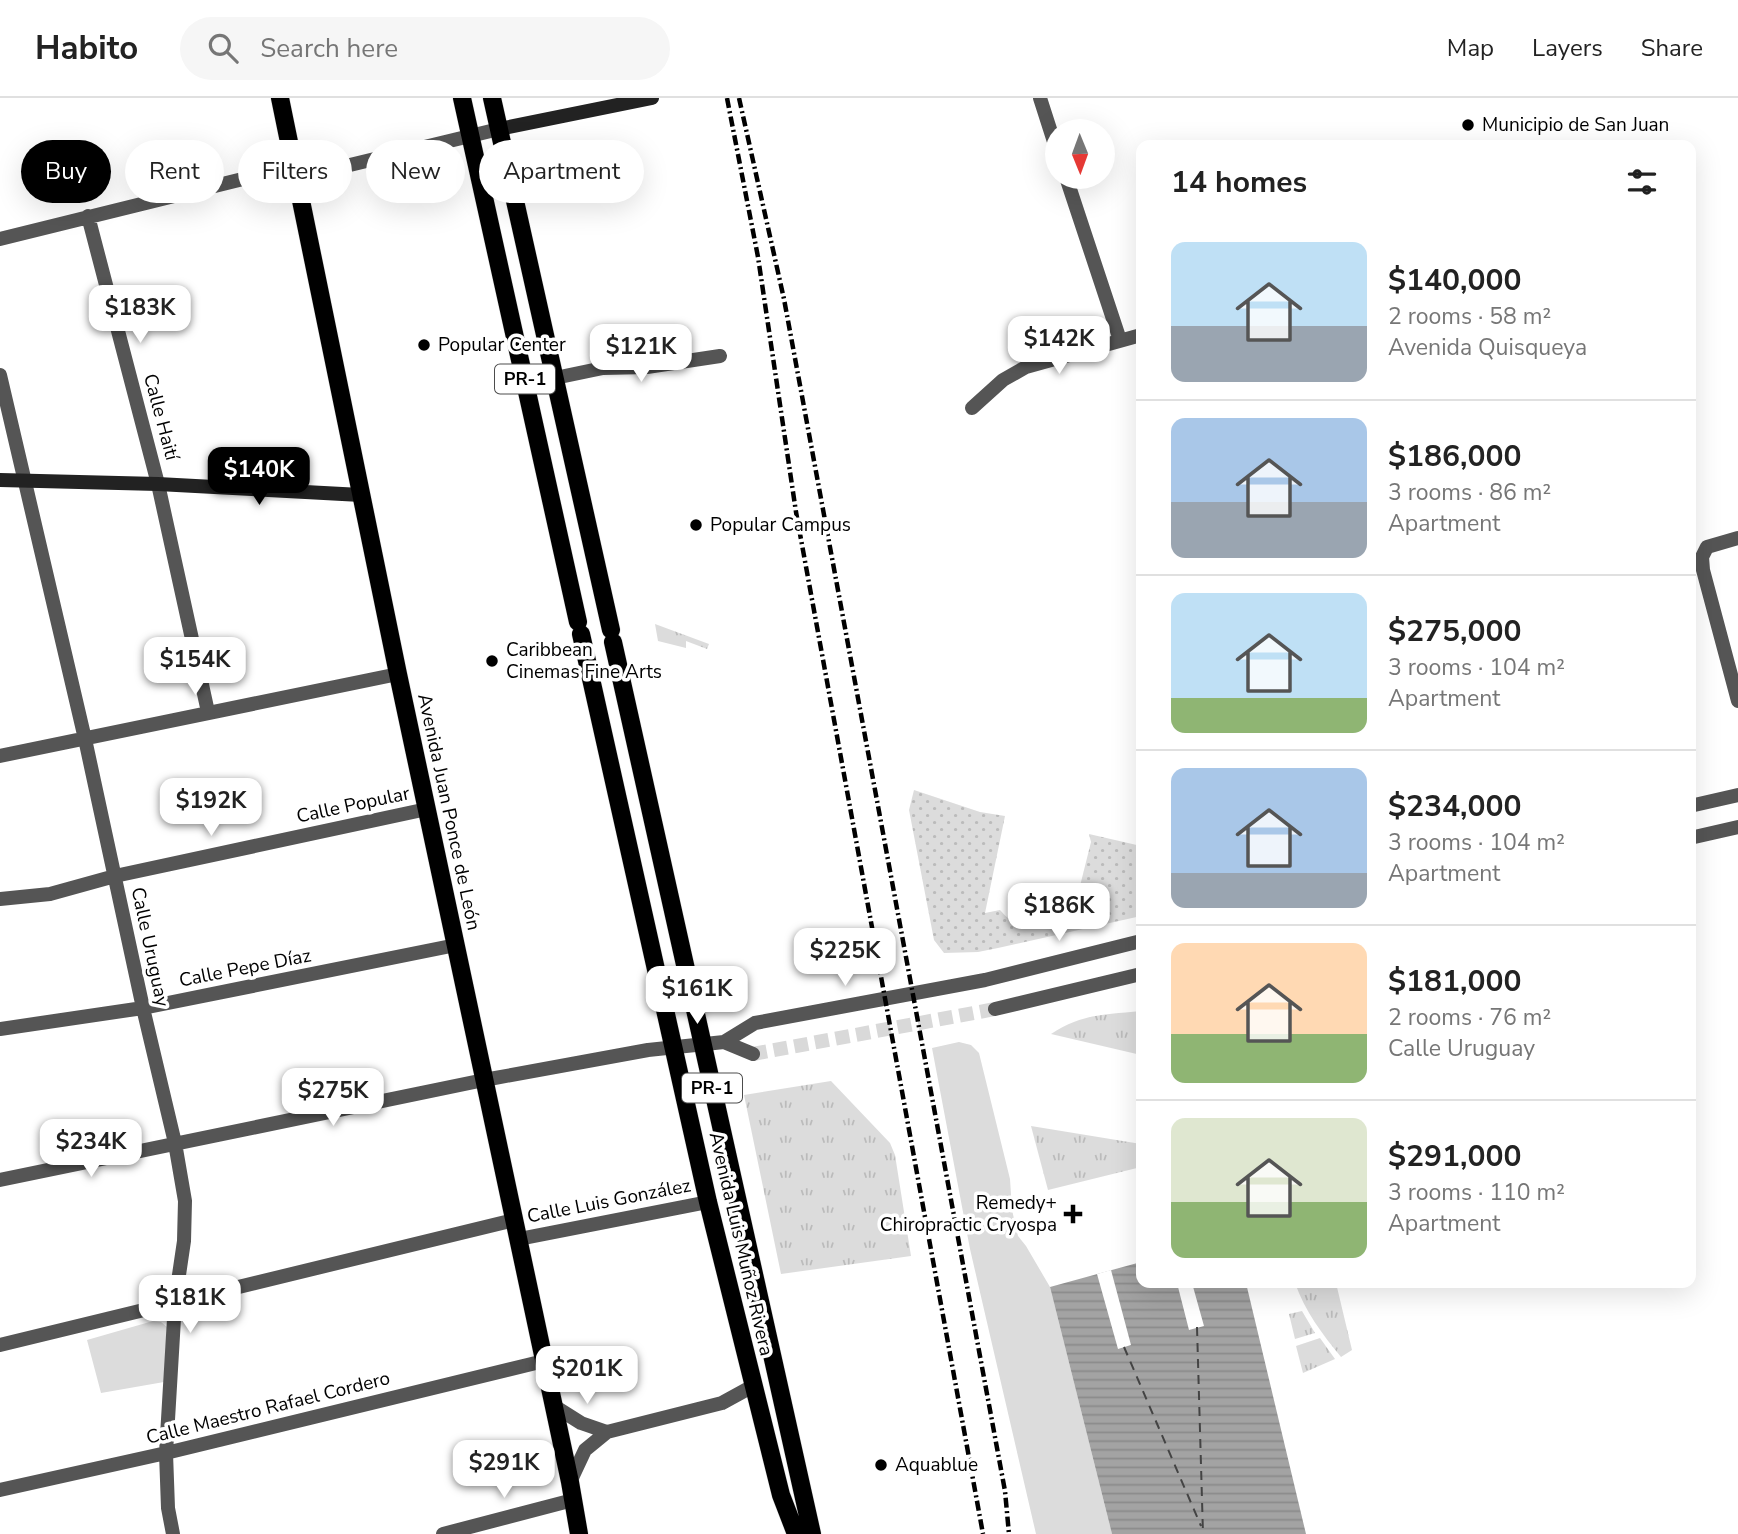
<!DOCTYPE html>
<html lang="en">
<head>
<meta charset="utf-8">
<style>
	body { margin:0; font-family:"Nunito Sans",sans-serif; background:#f6f6f6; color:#222; height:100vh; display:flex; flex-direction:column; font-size:26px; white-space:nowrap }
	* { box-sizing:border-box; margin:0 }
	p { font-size:23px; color:#767676 }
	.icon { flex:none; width:38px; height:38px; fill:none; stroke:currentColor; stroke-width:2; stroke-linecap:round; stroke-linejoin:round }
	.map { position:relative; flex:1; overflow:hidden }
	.drawer { position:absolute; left:1136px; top:42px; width:560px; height:1148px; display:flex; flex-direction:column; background:#fff; border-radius:14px; box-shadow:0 7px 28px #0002 }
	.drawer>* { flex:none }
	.banner { position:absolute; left:21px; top:42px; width:665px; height:63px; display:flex; gap:14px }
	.needle { width:46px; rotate:179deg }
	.buttons { position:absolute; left:1045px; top:21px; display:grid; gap:14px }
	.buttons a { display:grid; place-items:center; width:70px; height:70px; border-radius:50%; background:#fff; box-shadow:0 7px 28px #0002; font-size:35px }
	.price { position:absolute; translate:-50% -60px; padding:0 16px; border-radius:14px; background:#fff; color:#222; font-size:23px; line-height:46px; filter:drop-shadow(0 2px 4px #0008) }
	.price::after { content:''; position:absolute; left:50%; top:42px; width:21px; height:16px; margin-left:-10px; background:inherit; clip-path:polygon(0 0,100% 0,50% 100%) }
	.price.current { background:#000; color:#fff }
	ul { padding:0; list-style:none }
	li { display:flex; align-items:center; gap:21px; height:175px; padding:0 35px }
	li+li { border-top:2px solid #e0e0e0 }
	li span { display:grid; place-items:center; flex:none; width:196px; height:140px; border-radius:14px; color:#555 }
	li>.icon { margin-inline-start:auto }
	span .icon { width:84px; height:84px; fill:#fffc; stroke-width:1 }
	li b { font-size:30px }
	h2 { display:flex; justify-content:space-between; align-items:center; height:84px; padding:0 35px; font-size:30px }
	.chip { padding:0 24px; border-radius:32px; background:#fff; box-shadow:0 7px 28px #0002; font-size:24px; line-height:63px }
	.chip.current { background:#000; color:#fff }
	header { display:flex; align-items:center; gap:42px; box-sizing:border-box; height:98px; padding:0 35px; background:#fff; border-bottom:2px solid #e0e0e0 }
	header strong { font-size:33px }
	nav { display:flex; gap:38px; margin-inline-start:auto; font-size:24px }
	.search { width:490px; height:63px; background:#f6f6f6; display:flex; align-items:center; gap:18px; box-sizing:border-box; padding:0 24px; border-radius:38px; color:#767676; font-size:26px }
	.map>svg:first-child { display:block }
	.grass { fill:url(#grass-tufts) }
	.park { fill:#dcdcdc }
	.garden { fill:url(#garden-dots) }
	.water { fill:url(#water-rules) }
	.pier { fill:#fff }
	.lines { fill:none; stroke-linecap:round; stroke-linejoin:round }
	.ferry { stroke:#444; stroke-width:2; stroke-dasharray:9 7; stroke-linecap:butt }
	.street-tunnel { stroke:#d9d9d9; stroke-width:14; stroke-dasharray:14 7; stroke-linecap:butt }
	.primary-casing { stroke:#dbdbdb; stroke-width:19 }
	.street { stroke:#555; stroke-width:14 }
	.secondary { stroke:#222; stroke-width:14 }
	.primary { stroke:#000; stroke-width:18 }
	.rail { stroke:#000; stroke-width:4.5; stroke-dasharray:10 3.5 2 3.5; stroke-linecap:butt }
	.poi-dot { fill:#000; stroke:#fff; stroke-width:2.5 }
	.labels { text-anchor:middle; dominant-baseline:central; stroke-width:7; stroke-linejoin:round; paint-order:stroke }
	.shield { fill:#fff; stroke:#4c4c4c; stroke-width:2 }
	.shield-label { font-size:18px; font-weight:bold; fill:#000 }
	.poi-label { font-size:19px; fill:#000; stroke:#fff; text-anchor:start }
	.street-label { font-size:19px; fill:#000; stroke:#fff }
</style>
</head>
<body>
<header>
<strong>Habito</strong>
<div class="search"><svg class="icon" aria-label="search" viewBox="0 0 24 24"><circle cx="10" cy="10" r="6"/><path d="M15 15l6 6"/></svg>Search here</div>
<nav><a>Map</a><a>Layers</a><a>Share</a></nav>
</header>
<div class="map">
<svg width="1738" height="1436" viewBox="0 0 1738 1436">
	<defs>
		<pattern id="grass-tufts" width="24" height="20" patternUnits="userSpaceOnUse" patternTransform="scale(1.75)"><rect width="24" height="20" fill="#dcdcdc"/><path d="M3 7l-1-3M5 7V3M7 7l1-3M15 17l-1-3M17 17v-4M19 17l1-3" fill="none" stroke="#bbb"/></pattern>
		<pattern id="garden-dots" width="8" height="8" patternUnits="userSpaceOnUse" patternTransform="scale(1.75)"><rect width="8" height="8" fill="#dcdcdc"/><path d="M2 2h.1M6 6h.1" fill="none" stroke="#bbb" stroke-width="1.8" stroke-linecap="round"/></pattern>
		<pattern id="water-rules" width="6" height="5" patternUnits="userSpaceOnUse" patternTransform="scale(1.75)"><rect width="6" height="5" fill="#a3a3a3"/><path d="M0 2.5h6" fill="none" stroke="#8b8b8b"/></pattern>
	</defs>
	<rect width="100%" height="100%" fill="#fff"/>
	<!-- grass -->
	<path class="grass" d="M655,526L709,546L707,551L686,543V550L658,543Z
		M1141,913V957L1051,936C1083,915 1105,917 1141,913Z
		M831,983L890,1045L895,1057L911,1158L781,1176L744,997Z
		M1031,1028L1141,1046V1069L1048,1092Z
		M1295,1185H1336L1352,1252L1341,1259C1322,1236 1305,1213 1295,1185Z
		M1302,1213L1315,1235L1295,1241L1289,1216Z
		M1320,1240L1335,1261L1303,1275L1296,1248Z"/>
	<!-- park -->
	<path class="park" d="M959,944L971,947L979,955L1010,1081L1012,1112L1018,1138L1026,1148L1050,1189L1112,1436H1036L970,1151L932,950Z
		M153,1223L161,1224L167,1229L164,1284L101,1295L87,1242Z"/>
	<!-- garden -->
	<path class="garden" d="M914,692L980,714L1005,718L985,815L1000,812C1023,839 1042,828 1072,820L1091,744L1089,736L1141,748V818L998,850L978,854L944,855L934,842L909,712Z"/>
	<!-- water -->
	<path class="water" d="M1141,1164V1185H1246L1306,1436H1112L1050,1189Z"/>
	<!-- pier -->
	<path class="pier" d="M1111,1172L1131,1247L1118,1251L1097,1176Z
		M1177,1185H1192L1204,1228L1189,1232Z"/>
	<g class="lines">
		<!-- ferry -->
		<path class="ferry" d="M1197,1229L1203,1436
			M1124,1249L1201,1428"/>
		<!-- street-tunnel -->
		<path class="street-tunnel" d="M753,956L995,911"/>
		<defs>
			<path id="primary" d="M280,0L398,576L570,1384L579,1436
				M462,0L578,524
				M492,0L611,532
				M581,536L708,1104L781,1397L796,1436
				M613,544L812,1436"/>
		</defs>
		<!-- primary casing -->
		<use href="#primary" class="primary-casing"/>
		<!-- street -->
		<path class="street" d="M1040,0L1057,53
			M1066,79L1120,242
			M88,118L158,386L208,614
			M0,141L267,75L296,80L499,31
			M0,277L85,641L143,910L175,1045L185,1103L184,1143L175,1204L166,1355L168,1410L173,1436
			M555,280L603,270L647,269L720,258
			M972,310L1003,282L1026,269L1141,237
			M1738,440L1707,449L1702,459L1703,472L1738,603
			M0,658L398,576
			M1690,708L1738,697
			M1690,740L1738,729
			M0,801L50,796L115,778L427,711
			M995,911L1141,876
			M0,931L143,910L456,847
			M724,944L755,925L985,882L1141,843
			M0,1082L484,982L648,952L724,944L753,956
			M519,1141L708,1104
			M0,1247L514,1122
			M554,1308L581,1325L607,1334
			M570,1384L585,1352L607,1334L722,1305L753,1288
			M0,1392L166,1355L544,1263
			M443,1436L573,1402"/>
		<!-- secondary -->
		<path class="secondary" d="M499,31L652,0
			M0,382L158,386L361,397"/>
		<!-- primary -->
		<use href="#primary" class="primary"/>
		<!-- rail -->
		<path class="rail" d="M727,0L758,159L796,414L983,1436
			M739,0L784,201L1005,1393L1009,1436"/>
	</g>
	<!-- markers -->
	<g class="poi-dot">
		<circle cx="1468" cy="27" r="7"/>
		<circle cx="424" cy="247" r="7"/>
		<circle cx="696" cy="427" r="7"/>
		<circle cx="492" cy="563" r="7"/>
		<path d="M1069.5 1105.5h7v7h7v7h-7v7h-7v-7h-7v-7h7z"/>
		<circle cx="881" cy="1367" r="7"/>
	</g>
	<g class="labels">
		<!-- shield labels -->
		<g class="shield">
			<rect x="495" y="266.5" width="60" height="29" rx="5"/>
			<rect x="682" y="975.5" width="60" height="29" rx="5"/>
		</g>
		<g class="shield-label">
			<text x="525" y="281">PR-1</text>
			<text x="712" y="990">PR-1</text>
		</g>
		<!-- poi labels -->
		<g class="poi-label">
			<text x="1482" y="27">Municipio de San Juan</text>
			<text x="438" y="247">Popular Center</text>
			<text x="710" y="427">Popular Campus</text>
			<text x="506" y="552">Caribbean<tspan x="506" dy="22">Cinemas Fine Arts</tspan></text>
			<text x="1057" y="1105" text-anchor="end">Remedy+<tspan x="1057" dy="22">Chiropractic Cryospa</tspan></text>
			<text x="895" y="1367">Aquablue</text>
		</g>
		<!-- street labels -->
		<g class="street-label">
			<text transform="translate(161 319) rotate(75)">Calle Haití</text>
			<text transform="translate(353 707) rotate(-12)">Calle Popular</text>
			<text transform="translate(449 714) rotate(78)">Avenida Juan Ponce de León</text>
			<text transform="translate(150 849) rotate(78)">Calle Uruguay</text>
			<text transform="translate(245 870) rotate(-11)">Calle Pepe Díaz</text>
			<text transform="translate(609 1103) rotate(-11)">Calle Luis González</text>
			<text transform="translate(741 1146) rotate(77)">Avenida Luis Muñoz Rivera</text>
			<text transform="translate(268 1310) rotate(-14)">Calle Maestro Rafael Cordero</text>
		</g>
	</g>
</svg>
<div class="buttons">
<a><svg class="needle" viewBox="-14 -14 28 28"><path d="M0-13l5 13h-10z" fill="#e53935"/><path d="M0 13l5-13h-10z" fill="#767676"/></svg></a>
</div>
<b class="price" style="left:140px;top:247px">$183K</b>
<b class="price" style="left:1059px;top:278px">$142K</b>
<b class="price" style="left:641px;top:286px">$121K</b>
<b class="price current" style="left:259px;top:409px">$140K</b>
<b class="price" style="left:195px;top:599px">$154K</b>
<b class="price" style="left:211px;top:740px">$192K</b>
<b class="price" style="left:1059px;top:845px">$186K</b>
<b class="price" style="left:845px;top:890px">$225K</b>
<b class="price" style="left:697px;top:928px">$161K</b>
<b class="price" style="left:333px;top:1030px">$275K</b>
<b class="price" style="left:91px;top:1081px">$234K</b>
<b class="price" style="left:190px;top:1237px">$181K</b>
<b class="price" style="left:587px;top:1308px">$201K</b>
<b class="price" style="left:504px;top:1402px">$291K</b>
<div class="banner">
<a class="chip current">Buy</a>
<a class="chip">Rent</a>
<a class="chip">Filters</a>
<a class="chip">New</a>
<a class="chip">Apartment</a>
</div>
<section class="drawer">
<h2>14 homes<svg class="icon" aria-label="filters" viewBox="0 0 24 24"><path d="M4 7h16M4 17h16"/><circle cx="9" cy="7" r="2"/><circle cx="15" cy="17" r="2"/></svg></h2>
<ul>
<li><span style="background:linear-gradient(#bfe0f5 60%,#9aa5b1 0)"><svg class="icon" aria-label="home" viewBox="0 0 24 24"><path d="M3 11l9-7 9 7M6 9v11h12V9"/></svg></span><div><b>$140,000</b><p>2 rooms · 58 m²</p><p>Avenida Quisqueya</p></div></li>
<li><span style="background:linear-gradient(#a9c7e8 60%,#9aa5b1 0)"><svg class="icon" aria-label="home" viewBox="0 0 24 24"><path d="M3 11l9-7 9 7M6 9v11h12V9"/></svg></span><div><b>$186,000</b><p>3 rooms · 86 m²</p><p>Apartment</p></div></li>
<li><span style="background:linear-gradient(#bfe0f5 75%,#8fb573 0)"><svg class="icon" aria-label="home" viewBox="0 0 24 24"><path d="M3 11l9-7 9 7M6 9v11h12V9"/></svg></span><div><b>$275,000</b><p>3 rooms · 104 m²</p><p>Apartment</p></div></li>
<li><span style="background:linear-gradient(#a9c7e8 75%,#9aa5b1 0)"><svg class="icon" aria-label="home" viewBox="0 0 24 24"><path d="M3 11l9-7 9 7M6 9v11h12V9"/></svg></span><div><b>$234,000</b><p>3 rooms · 104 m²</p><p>Apartment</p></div></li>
<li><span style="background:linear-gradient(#ffd9b3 65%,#8fb573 0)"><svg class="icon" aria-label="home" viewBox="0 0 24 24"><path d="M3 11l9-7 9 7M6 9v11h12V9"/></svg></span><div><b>$181,000</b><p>2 rooms · 76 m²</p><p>Calle Uruguay</p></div></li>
<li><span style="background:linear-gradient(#dfe7d0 60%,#8fb573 0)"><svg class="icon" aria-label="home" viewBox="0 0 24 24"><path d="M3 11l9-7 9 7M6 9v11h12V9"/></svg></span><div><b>$291,000</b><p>3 rooms · 110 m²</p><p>Apartment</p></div></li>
</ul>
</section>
</div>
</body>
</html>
